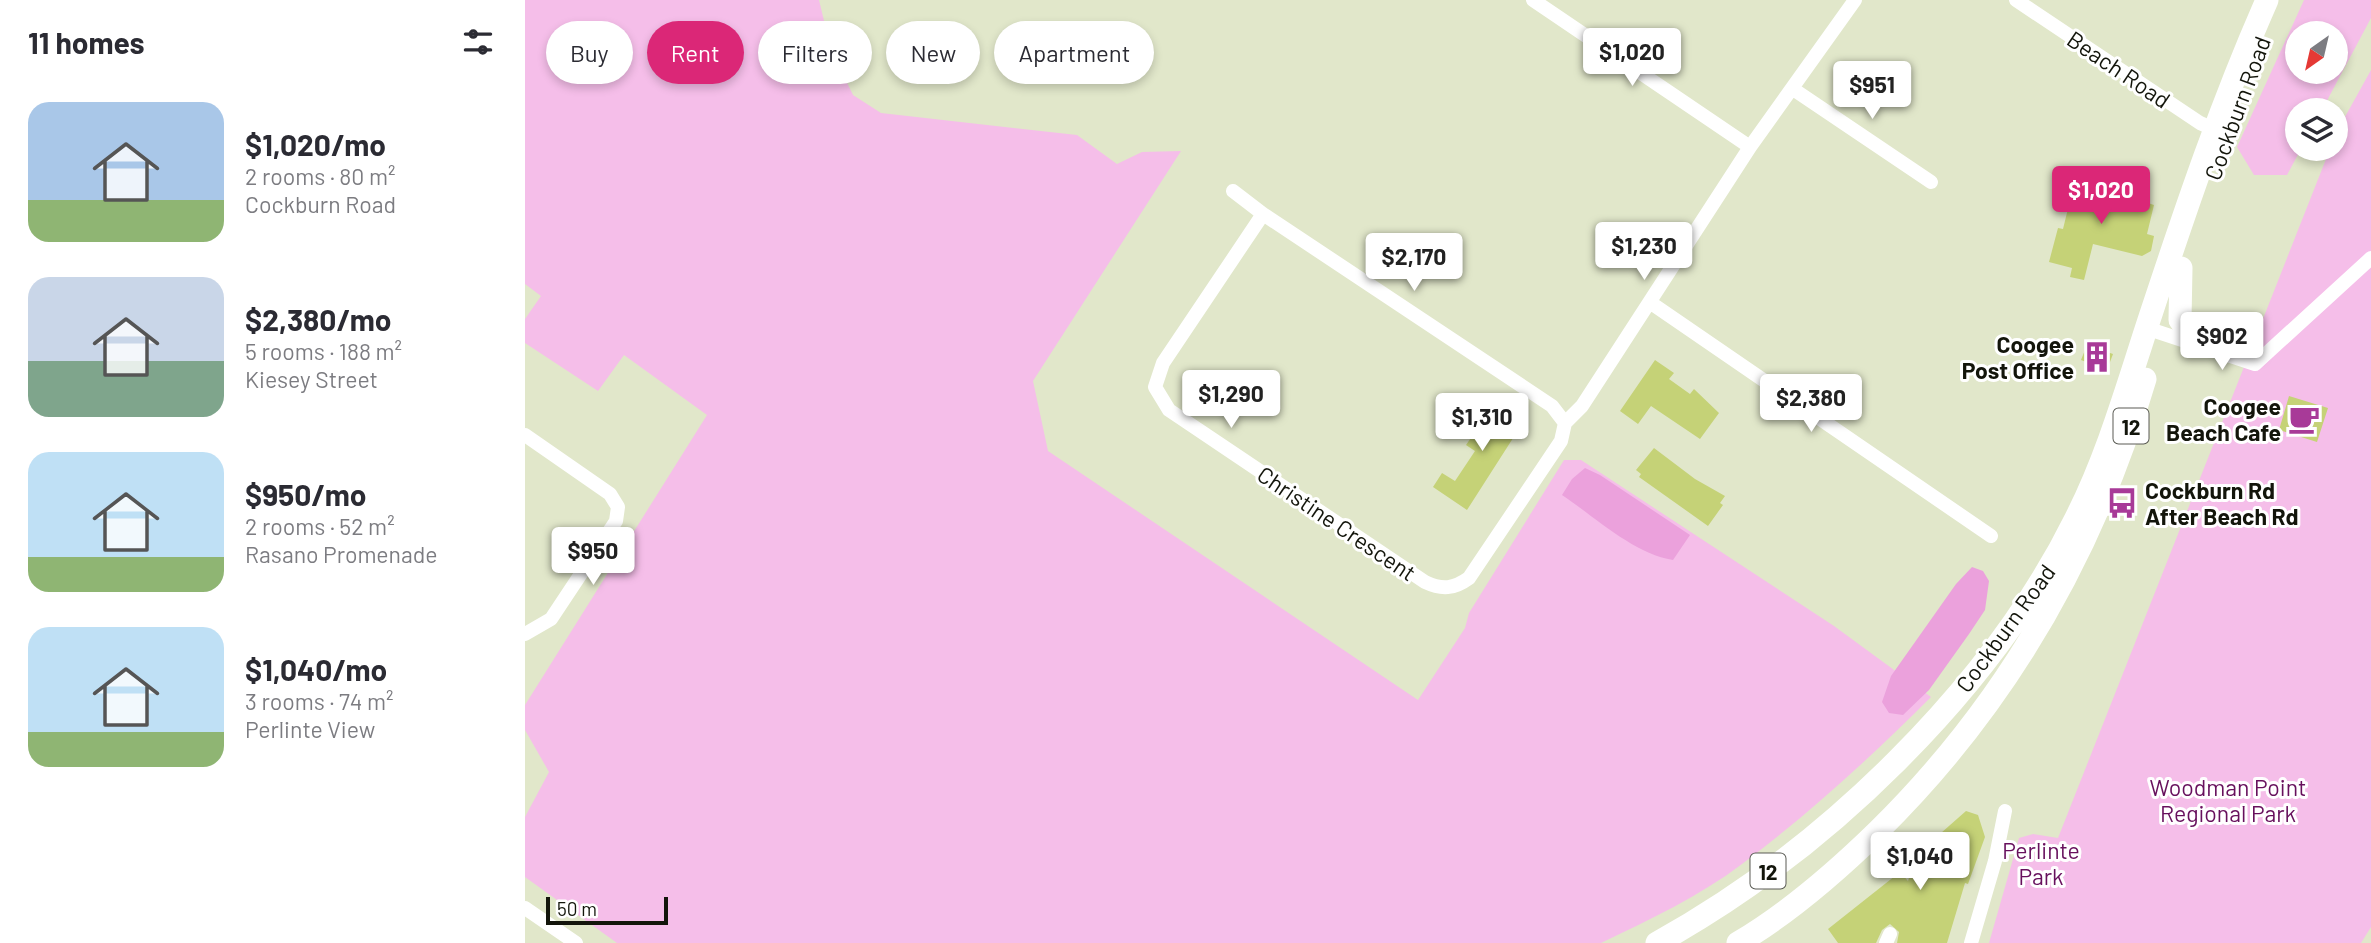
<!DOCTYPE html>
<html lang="en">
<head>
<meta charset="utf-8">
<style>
	body { margin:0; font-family:Barlow,sans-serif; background:#f2f2f3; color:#2b2b33; height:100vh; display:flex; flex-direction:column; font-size:26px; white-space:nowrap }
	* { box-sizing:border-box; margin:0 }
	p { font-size:23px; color:#7c7c81 }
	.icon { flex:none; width:38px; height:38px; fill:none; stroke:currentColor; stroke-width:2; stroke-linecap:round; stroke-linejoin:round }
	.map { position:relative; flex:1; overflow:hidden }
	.sheet { display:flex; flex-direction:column; background:#fff; width:525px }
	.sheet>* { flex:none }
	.guide { position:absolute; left:21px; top:21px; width:665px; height:63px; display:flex; gap:14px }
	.needle { width:46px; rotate:214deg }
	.buttons { position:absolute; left:1760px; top:21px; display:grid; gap:14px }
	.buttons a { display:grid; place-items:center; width:63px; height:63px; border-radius:50%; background:#fff; box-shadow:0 4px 10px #0003; font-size:35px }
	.scale { position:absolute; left:21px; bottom:18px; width:122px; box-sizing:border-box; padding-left:7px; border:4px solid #13150b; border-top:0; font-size:19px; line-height:24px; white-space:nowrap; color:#13150b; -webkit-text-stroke:5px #fff; paint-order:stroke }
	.price { position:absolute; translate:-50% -60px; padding:0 16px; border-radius:7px; background:#fff; color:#222; font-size:23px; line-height:46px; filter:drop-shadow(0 2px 4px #0008) }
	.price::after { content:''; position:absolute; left:50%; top:42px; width:21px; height:16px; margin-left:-10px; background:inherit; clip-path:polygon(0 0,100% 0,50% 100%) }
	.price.selected { background:#db2777; color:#fff }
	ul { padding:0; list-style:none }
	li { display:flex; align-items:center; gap:21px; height:175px; padding:0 28px }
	li span { display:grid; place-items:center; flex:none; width:196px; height:140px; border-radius:21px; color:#555 }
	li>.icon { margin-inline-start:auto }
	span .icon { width:84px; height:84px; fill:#fffc; stroke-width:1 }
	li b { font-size:30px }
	h2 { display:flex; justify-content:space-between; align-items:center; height:84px; padding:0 28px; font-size:30px }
	.chip { padding:0 24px; border-radius:32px; background:#fff; box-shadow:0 4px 10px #0003; font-size:24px; line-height:63px }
	.chip.selected { background:#db2777; color:#fff }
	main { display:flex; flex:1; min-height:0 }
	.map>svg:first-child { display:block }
	.green { fill:#f5bee9; fill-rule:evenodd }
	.water { fill:#eba1dc }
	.building { fill:#c5d277 }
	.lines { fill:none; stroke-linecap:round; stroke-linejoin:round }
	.street { stroke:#fff; stroke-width:14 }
	.primary { stroke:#fff; stroke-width:23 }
	.labels { text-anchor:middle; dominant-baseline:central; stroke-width:6; stroke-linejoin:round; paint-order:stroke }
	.shield { fill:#fff; stroke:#5a5b54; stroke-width:2 }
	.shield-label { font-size:21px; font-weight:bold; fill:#13150b }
	.street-label { font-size:23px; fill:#13150b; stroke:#fff }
	.poi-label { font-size:23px; font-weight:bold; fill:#13150b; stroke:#fff; text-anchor:end }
	.park-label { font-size:23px; fill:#67105d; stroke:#fff }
</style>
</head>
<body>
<main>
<section class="sheet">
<h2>11 homes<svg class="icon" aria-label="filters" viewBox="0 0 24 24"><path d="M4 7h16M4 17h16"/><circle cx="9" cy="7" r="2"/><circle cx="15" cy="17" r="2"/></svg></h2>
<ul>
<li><span style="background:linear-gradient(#a9c7e8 70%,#8fb573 0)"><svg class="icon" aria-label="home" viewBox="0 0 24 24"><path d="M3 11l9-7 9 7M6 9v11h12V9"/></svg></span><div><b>$1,020/mo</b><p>2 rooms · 80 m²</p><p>Cockburn Road</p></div></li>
<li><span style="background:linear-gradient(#c9d6e8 60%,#7fa58c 0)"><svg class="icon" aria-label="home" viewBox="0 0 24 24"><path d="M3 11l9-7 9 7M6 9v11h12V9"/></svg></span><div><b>$2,380/mo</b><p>5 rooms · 188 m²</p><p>Kiesey Street</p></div></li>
<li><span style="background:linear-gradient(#bfe0f5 75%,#8fb573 0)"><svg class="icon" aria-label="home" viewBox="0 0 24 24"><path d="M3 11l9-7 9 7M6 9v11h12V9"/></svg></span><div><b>$950/mo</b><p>2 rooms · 52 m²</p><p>Rasano Promenade</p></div></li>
<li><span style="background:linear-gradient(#bfe0f5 75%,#8fb573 0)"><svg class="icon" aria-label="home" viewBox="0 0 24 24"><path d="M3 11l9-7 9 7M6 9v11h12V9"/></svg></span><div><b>$1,040/mo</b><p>3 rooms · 74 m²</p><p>Perlinte View</p></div></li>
</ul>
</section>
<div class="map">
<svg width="1846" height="943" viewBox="0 0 1846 943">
	<rect width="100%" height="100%" fill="#e1e7ca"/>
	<!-- green -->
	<path class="green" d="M0,0H294L306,50L328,95L356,113L552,135L592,164L617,152L656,151L508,381L523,451L893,700L940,628L944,613L1039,460H1056L1309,626L1406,697C1347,756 1284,814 1217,864C1175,896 1124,920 1076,943H92L0,877V817L24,772L0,730V705L182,415L99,355L73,391L0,343V319L16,296L0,284Z
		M1779,0H1846V18L1797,110H1773V149H1776L1762,175H1729L1712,147ZM1773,33H1811V72H1773Z
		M1846,70V927L1836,943H1464L1494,838L1508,834L1533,838L1805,149H1811V133Z"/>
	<!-- water -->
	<path class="water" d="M1060,468L1075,475L1165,535L1148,560C1109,554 1070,517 1037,495L1047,479Z
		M1447,567L1458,571L1464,581L1460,610L1444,634L1404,690L1378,715L1364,713L1357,702L1366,676L1431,584Z"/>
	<!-- building -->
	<path class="building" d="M1551,176L1582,183L1580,189L1629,205L1622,234L1629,236L1626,251L1617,256L1568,244L1559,280L1545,277L1547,268L1524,262L1533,228L1538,229Z
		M1562,345L1588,354L1582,370L1556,360Z
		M1130,360L1149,373L1144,379L1165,394L1169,389L1194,413L1175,439L1126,406L1113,424L1095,411Z
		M959,394L999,421L942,510L908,487L917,473L930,481L950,451L941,445L961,416L950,408Z
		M1764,396L1803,408L1792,442L1754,430Z
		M1129,448L1170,479L1200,496L1195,503L1198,505L1183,526L1114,477L1116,474L1111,470Z
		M1441,811L1453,815L1460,837L1443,884L1440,883L1422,943H1372L1374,932L1365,924L1357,930L1351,943H1313L1303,929L1375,872L1383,881L1391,855Z"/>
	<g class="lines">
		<!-- street -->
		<path class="street" d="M1008,0L1225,147
			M1491,0L1675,123L1700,134
			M1268,89L1406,182
			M708,191L738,214L1027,406L1040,423
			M738,214L638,363L630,387L644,410L900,582C917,590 929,589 944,578L1036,441L1040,423L1057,406L1225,147L1330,0
			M1126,303L1466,536
			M1621,328L1730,364L1846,258
			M0,435L85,494L93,507L91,521L26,619L0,634
			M0,908L51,943
			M1361,943L1365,934
			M1446,943L1470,861L1480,811"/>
		<!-- primary -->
		<path class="primary" d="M1656,268L1655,320L1674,346
			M1132,943C1299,851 1466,690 1551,518C1584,453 1604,380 1627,311C1662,205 1697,102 1742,0
			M1213,943C1264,913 1311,872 1353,831C1481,705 1569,551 1620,379"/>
	</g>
	<!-- icons -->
	<defs>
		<symbol id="building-bare" viewBox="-9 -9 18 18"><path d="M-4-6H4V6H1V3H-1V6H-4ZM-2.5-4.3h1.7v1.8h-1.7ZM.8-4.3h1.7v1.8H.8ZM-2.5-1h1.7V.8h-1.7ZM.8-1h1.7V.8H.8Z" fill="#a83a98" stroke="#fff" stroke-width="2.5" paint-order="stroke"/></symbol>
		<symbol id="cafe-bare" viewBox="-9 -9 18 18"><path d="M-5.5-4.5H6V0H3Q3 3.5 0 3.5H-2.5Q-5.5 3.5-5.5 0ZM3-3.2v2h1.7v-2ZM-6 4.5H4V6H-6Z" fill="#a83a98" stroke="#fff" stroke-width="2.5" paint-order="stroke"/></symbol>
		<symbol id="bus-bare" viewBox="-9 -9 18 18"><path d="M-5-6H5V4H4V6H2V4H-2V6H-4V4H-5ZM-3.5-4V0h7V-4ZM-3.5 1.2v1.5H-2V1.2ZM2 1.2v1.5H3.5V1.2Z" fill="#a83a98" stroke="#fff" stroke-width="2.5" paint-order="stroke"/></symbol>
	</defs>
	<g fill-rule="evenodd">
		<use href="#building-bare" x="1550" y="335" width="44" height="44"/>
		<use href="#cafe-bare" x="1757" y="397" width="44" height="44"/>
		<use href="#bus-bare" x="1575" y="481" width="44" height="44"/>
	</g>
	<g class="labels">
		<!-- shield labels -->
		<g class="shield">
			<rect x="1588.5" y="408.5" width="35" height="35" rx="5"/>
			<rect x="1225.5" y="853.5" width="35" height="35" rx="5"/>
		</g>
		<g class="shield-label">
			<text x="1606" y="426">12</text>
			<text x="1243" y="871">12</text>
		</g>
		<!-- street labels -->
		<g class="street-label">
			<text transform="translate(1594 69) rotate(34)">Beach Road</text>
			<text transform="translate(1712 108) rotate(-70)">Cockburn Road</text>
			<text transform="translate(812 523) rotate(34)">Christine Crescent</text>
			<text transform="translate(1480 628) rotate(-54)">Cockburn Road</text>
		</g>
		<!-- poi labels -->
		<g class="poi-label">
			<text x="1549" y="344">Coogee<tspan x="1549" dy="26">Post Office</tspan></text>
			<text x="1756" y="406">Coogee<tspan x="1756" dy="26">Beach Cafe</tspan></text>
			<text x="1620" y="490" text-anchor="start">Cockburn Rd<tspan x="1620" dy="26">After Beach Rd</tspan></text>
		</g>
		<!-- park labels -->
		<g class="park-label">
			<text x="1703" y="787">Woodman Point<tspan x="1703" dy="26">Regional Park</tspan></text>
			<text x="1516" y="850">Perlinte<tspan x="1516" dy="26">Park</tspan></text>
		</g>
	</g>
</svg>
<div class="buttons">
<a><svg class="needle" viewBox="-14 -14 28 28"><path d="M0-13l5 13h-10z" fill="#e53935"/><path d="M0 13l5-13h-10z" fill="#7c7c81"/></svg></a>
<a><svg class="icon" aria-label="layers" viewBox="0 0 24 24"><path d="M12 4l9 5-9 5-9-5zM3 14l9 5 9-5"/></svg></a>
</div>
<div class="scale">50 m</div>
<b class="price" style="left:1107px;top:88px">$1,020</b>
<b class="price" style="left:1347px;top:121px">$951</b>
<b class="price selected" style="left:1576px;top:226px">$1,020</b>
<b class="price" style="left:1119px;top:282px">$1,230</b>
<b class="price" style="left:889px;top:293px">$2,170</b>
<b class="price" style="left:1697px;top:372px">$902</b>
<b class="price" style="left:706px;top:430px">$1,290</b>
<b class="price" style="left:1286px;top:434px">$2,380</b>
<b class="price" style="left:957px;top:453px">$1,310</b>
<b class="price" style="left:68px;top:587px">$950</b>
<b class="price" style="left:1395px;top:892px">$1,040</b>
<div class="guide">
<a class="chip">Buy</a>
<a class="chip selected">Rent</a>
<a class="chip">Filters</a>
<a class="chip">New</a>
<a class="chip">Apartment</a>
</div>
</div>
</main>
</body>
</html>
